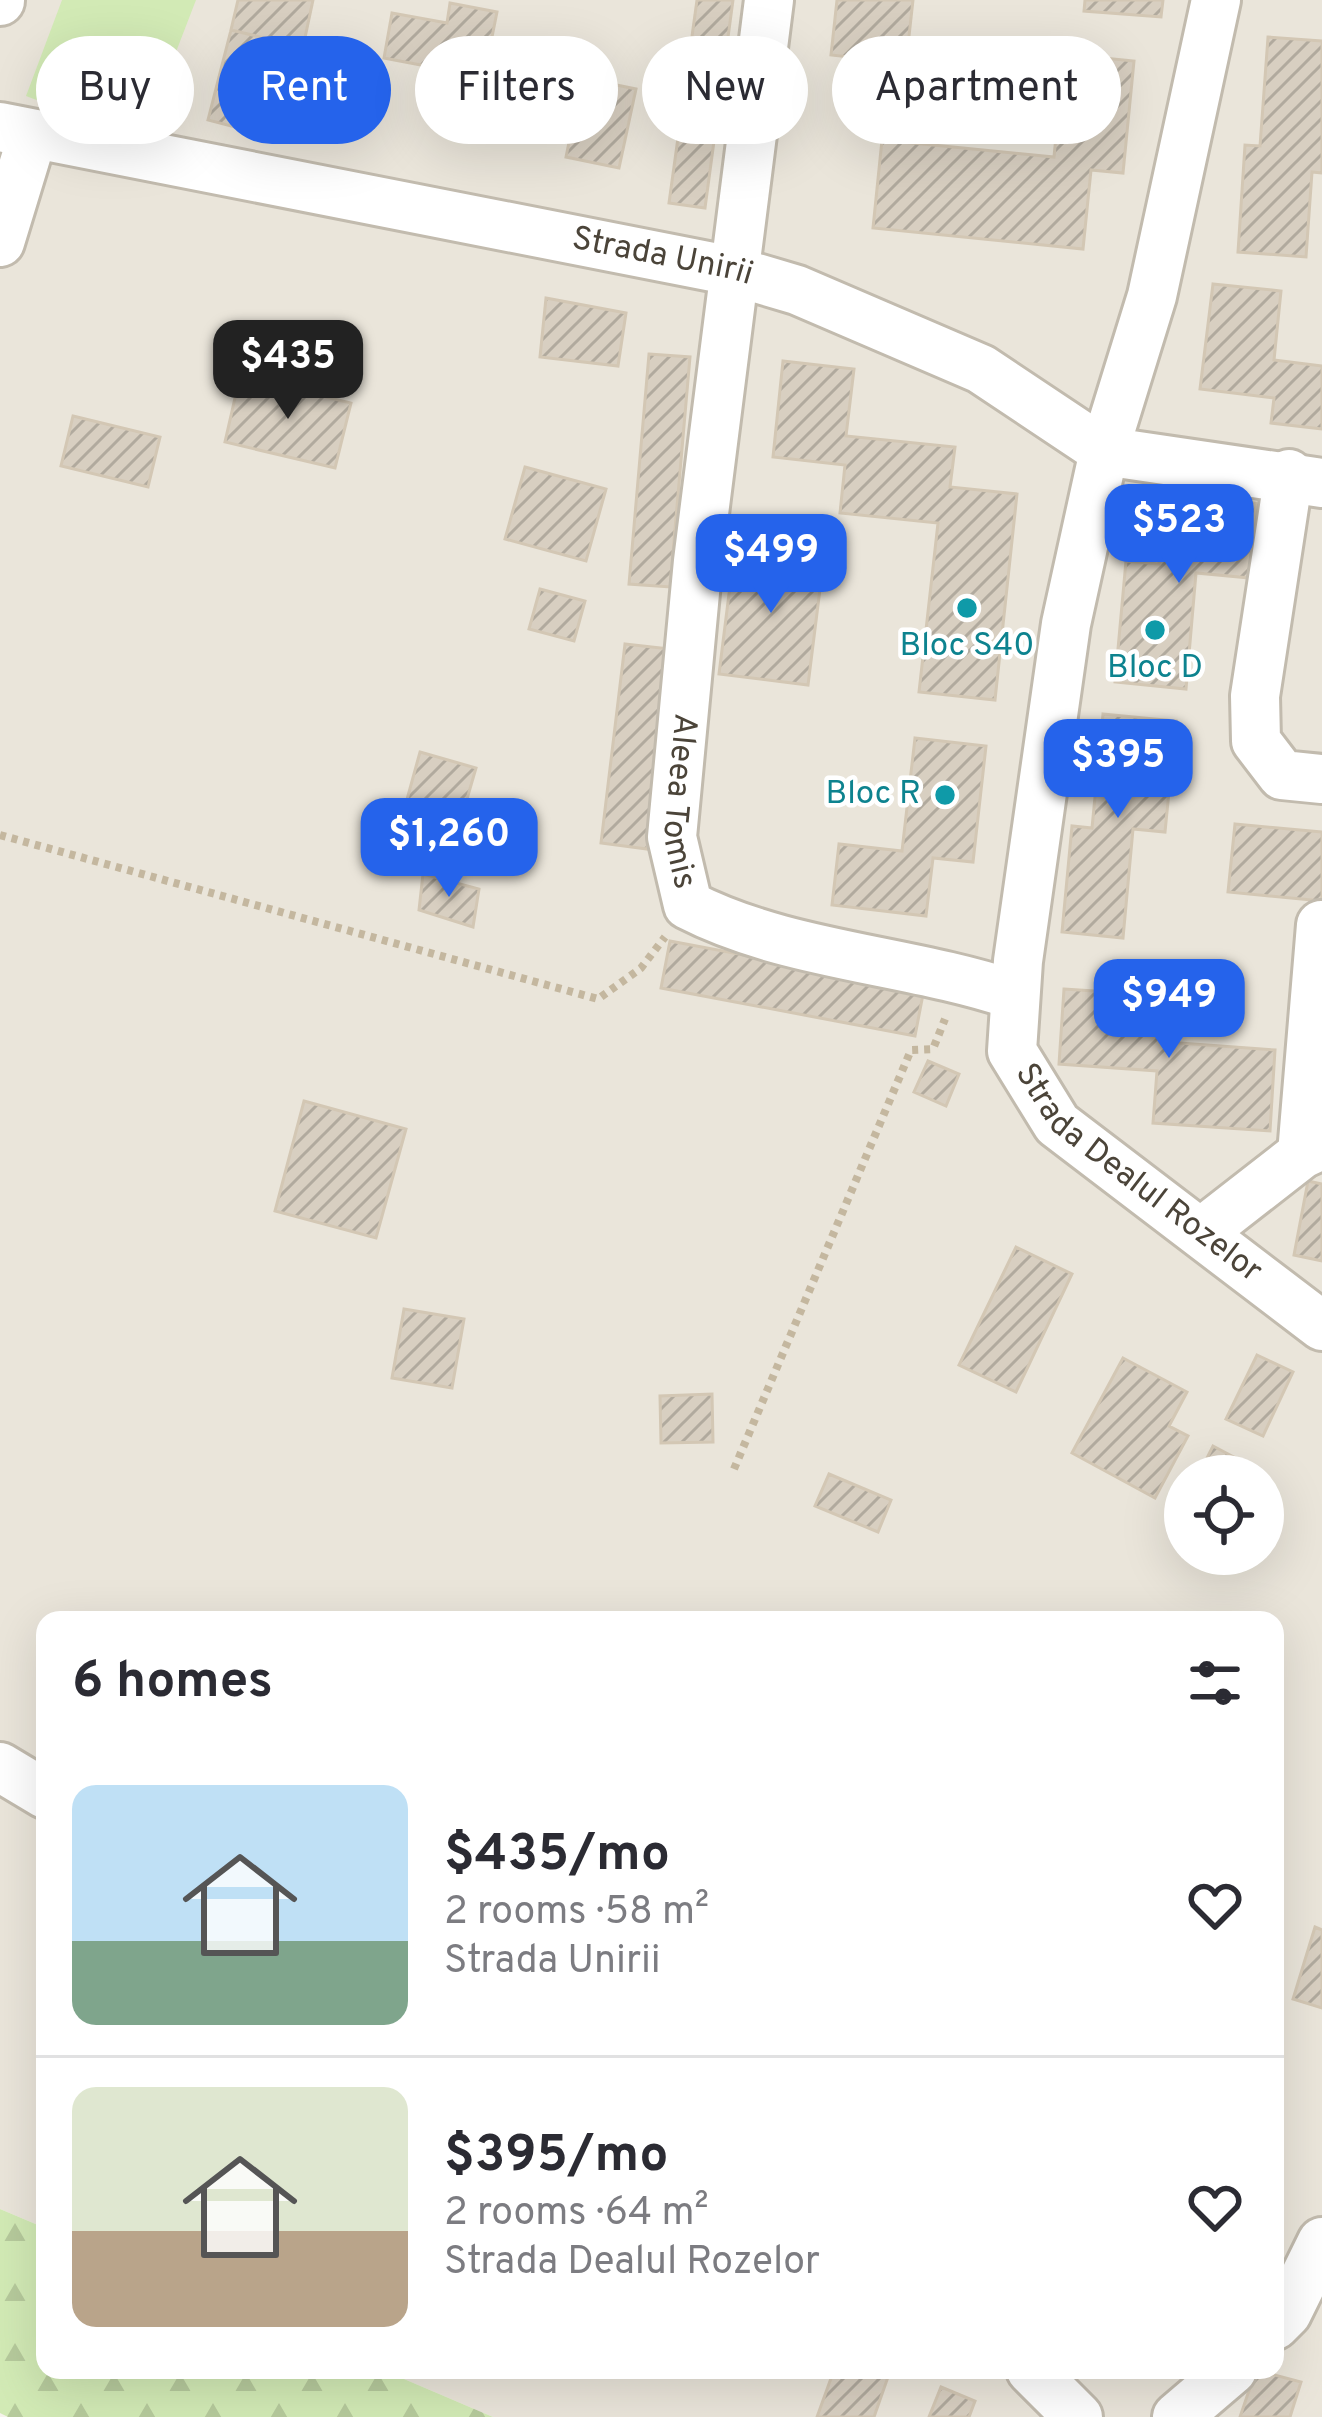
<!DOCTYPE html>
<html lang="en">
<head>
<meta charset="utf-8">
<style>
	body { margin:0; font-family:Overpass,sans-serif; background:#f2f2f3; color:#2b2b33; height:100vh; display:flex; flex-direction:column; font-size:45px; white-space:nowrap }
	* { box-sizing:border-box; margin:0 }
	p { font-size:39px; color:#7c7c81 }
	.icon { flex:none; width:66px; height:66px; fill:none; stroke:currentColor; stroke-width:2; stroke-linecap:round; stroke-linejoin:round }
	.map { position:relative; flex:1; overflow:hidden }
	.panel { position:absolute; left:36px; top:1611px; width:1248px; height:768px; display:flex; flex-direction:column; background:#fff; border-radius:24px; box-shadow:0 12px 48px #0002 }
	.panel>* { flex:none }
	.banner { position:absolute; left:36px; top:36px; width:1251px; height:108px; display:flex; gap:24px }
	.tools { position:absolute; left:1164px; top:1455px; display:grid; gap:24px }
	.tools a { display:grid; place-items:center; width:120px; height:120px; border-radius:50%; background:#fff; box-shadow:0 12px 48px #0002; font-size:60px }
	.price { position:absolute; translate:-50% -102px; padding:0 27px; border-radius:24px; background:#2563eb; color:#fff; font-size:39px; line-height:78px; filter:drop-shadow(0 3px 6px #0008) }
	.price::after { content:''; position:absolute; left:50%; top:72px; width:36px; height:27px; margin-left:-18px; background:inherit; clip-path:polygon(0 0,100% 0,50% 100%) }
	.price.active { background:#222; color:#fff }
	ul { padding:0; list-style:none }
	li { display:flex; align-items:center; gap:36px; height:300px; padding:0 36px }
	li+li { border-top:3px solid #e1e1e2 }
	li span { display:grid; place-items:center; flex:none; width:336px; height:240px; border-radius:24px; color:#555 }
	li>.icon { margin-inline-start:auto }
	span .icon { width:144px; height:144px; fill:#fffc; stroke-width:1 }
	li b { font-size:51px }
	h2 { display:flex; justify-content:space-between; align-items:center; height:144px; padding:0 36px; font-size:51px }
	.chip { padding:0 42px; border-radius:54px; background:#fff; box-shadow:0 12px 48px #0002; font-size:42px; line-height:108px }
	.chip.active { background:#2563eb; color:#fff }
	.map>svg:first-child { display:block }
	.residential { fill:#eae5da; fill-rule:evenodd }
	.forest { fill:url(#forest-firs) }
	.park { fill:#d2eab5 }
	.building { fill:url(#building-hatch); stroke:#d3c7b4; stroke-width:3 }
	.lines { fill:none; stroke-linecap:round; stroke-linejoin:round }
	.street-casing { stroke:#c2bbae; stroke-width:54 }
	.path { stroke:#c4b79f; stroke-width:8; stroke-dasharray:6 6; stroke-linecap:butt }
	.street { stroke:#fff; stroke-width:48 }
	.culture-dot { fill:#0f9aa8; stroke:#fff; stroke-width:4.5 }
	.labels { text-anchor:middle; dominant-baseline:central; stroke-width:9; stroke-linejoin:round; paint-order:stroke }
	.street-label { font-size:33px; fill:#4b4439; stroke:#fff }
	.culture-label { font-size:33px; fill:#0d838f; stroke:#fff }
</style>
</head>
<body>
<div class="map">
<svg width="1322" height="2417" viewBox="0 0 1322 2417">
	<defs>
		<pattern id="forest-firs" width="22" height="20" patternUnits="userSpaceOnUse" patternTransform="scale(3)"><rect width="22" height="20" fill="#d2eab5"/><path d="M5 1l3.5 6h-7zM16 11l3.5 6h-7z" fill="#b6ca9c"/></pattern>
		<pattern id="building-hatch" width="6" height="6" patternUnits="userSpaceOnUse" patternTransform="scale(3)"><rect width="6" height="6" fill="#d8cfc1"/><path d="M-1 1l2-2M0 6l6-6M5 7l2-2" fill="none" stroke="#b1aa9e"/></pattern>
	</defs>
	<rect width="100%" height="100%" fill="#f6f3ec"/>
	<!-- residential -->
	<path class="residential" d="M0,0H1322V2417H493L383,2370H1275V1620H45V2228L0,2209ZM1185,1476H1263V1554H1185Z"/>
	<!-- forest -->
	<path class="forest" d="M0,2209L45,2228V2370H383L493,2417H8L0,2413Z"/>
	<!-- park -->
	<path class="park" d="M62,0H196L142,140L26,96Z"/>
	<!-- building -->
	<path class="building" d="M238,0H313L303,47L231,30Z
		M697,0H733L705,208L669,203Z
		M837,0H913L906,63L831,55Z
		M1085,0H1163L1161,17L1084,11Z
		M450,3L497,12L484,77L384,58L392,13L447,23Z
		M231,30L303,47L281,139L208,120Z
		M1268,37L1322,41V173L1312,172L1306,257L1238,252L1245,145L1260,146Z
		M1064,54L1134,61L1123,173L1091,170L1083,249L873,228L882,140L1054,157Z
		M582,78L636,89L619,168L566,157Z
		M1213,284L1281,291L1274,360L1322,366V429L1271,423L1274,398L1200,389Z
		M546,298L626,313L618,366L540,357Z
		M649,354L690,357L670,587L629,584Z
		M783,361L854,369L846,436L955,447L950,487L1017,494L995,700L919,692L938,523L840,513L845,465L773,457Z
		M240,376L351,403L335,468L225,442Z
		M73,416L160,437L148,487L61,466Z
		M525,467L606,489L586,561L505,539Z
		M1165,495L1256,503L1250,578L1196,573L1186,689L1115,682L1126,561L1159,564Z
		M735,546L824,557L808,685L719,674Z
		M540,589L585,601L574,641L529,629Z
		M625,644L670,649L647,849L601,843Z
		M1103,714L1176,721L1165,832L1133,829L1123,938L1062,932L1072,826L1092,828Z
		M915,738L986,746L973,862L933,858L926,916L832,905L839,844L902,851Z
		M420,752L476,768L458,830L403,814Z
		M1235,824L1322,832V901L1228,892Z
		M423,874L479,889L473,927L419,910Z
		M670,941L924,989L915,1036L661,988Z
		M1064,989L1169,996L1166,1042L1275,1050L1270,1131L1153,1123L1157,1071L1059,1064Z
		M928,1061L959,1074L946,1106L914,1092Z
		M304,1101L406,1129L376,1238L275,1211Z
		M1308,1181L1322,1184V1261L1294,1255Z
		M1016,1247L1072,1274L1016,1392L959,1365Z
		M404,1309L464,1319L452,1388L392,1378Z
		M1257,1355L1293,1372L1263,1436L1226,1419Z
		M1123,1358L1187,1392L1169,1426L1188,1436L1155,1498L1072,1453Z
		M712,1394L713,1442L661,1443L660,1396Z
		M1213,1446L1249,1465L1243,1476H1198Z
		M829,1474L891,1500L878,1532L815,1506Z
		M1185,1502V1540L1170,1532Z
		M1315,1927L1322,1930V2008L1293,1999Z
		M834,2370H868L888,2377L874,2417H817Z
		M1256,2370L1301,2382L1290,2417H1240Z
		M941,2387L975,2401L969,2417H929Z"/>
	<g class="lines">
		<defs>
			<g id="street">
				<path id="s1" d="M769,0L698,561L672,837L688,905C787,956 908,959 1014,995"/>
				<path id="s2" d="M1216,0L1152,296L1104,451L1066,624L1018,961L1012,1051L1057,1124L1322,1326"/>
				<path d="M0,1V0"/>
				<path id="s3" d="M0,127L733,271L797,290L981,369L1104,451L1322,483"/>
				<path d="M0,242L33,134"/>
				<path d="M1289,474L1255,696L1256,741L1282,775L1322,779"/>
				<path d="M1302,1154L1321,925"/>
				<path d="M1202,1232L1302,1154L1322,1145"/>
				<path d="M0,1767L45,1794"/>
				<path d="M1275,2325L1287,2313L1322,2242"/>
				<path d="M1031,2370L1078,2417"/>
				<path d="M1177,2417L1232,2370"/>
			</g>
		</defs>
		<!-- street casing -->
		<use href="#street" class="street-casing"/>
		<!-- path -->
		<path class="path" d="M0,835L598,999L641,968L665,937
			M734,1469L911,1050L933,1049L945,1019"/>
		<!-- street -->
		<use href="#street" class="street"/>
	</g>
	<!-- markers -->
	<g class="culture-dot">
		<circle cx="967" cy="608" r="12"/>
		<circle cx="1155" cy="630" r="12"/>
		<circle cx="945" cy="795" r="12"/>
	</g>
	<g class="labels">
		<!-- street labels -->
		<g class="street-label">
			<text stroke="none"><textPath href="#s3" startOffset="675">Strada Unirii</textPath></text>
			<text stroke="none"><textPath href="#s1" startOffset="807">Aleea Tomis</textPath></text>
			<text stroke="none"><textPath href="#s2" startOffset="1251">Strada Dealul Rozelor</textPath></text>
		</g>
		<!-- culture labels -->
		<g class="culture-label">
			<text x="967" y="647">Bloc S40</text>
			<text x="1155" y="669">Bloc D</text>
			<text x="921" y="795" text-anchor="end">Bloc R</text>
		</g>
	</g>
</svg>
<div class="tools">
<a><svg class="icon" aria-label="locate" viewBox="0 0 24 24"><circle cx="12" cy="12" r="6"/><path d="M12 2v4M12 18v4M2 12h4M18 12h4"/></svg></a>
</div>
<b class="price active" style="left:288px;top:422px">$435</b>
<b class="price" style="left:1179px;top:586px">$523</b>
<b class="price" style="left:771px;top:616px">$499</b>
<b class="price" style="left:1118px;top:821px">$395</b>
<b class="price" style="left:449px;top:900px">$1,260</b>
<b class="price" style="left:1169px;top:1061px">$949</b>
<div class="banner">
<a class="chip">Buy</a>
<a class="chip active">Rent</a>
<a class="chip">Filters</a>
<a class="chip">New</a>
<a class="chip">Apartment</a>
</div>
<section class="panel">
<h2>6 homes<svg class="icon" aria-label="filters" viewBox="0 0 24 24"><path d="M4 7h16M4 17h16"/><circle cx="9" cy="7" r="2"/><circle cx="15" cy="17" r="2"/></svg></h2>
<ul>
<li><span style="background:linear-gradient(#bfe0f5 65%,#7fa58c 0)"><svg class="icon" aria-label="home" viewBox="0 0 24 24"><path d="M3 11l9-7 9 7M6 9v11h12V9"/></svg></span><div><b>$435/mo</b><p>2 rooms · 58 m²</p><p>Strada Unirii</p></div><svg class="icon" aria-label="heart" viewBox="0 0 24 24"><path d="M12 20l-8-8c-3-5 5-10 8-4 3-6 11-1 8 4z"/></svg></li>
<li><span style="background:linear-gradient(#dfe7d0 60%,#b9a48a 0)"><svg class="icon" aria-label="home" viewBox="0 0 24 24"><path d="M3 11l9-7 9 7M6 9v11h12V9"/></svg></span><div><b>$395/mo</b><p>2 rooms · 64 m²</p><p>Strada Dealul Rozelor</p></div><svg class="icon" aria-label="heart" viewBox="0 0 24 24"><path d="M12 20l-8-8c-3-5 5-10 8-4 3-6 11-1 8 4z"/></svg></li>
</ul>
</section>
</div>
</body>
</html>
